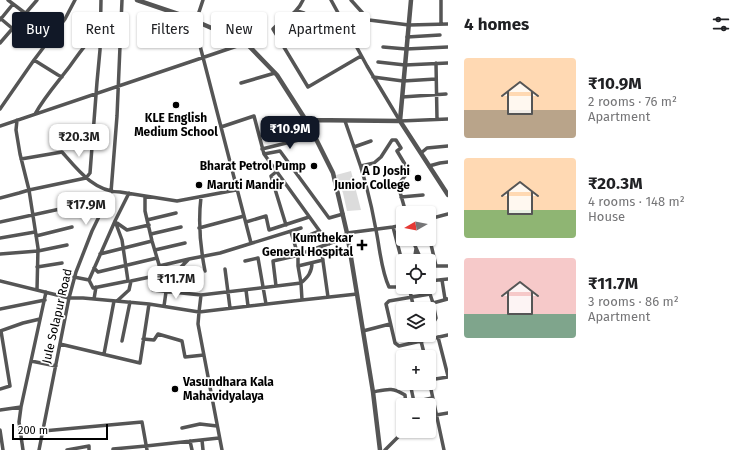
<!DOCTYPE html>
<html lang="en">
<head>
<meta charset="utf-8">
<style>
	body { margin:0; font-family:"Fira Sans",sans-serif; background:#f6f6f6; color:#202124; height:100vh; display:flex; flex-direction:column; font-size:15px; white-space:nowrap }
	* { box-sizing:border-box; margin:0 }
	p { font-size:13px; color:#757577 }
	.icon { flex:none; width:22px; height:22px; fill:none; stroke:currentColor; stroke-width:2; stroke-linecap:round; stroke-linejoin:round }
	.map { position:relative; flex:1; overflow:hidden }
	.drawer { display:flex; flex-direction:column; background:#fff; width:300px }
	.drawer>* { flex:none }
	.hud { position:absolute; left:12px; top:12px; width:376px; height:36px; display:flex; gap:8px }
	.needle { width:26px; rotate:261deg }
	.controls { position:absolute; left:396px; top:206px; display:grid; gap:8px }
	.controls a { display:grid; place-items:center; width:40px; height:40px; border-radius:4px; background:#fff; box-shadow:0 1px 3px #0004; font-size:20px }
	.scale { position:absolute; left:12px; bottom:10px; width:96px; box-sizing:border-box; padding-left:4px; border:2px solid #000; border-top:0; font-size:11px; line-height:14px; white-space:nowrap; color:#000; -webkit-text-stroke:3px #fff; paint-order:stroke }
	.price { position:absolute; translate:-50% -34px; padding:0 9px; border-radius:8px; background:#fff; color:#222; font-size:13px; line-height:26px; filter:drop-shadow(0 1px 2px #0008) }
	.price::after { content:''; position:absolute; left:50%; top:24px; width:12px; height:9px; margin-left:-6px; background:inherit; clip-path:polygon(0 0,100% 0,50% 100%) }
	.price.selected { background:#111827; color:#fff }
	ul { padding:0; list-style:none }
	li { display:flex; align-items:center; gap:12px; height:100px; padding:0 16px }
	li span { display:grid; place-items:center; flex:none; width:112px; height:80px; border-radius:4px; color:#555 }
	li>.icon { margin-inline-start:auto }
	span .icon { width:48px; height:48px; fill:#fffc; stroke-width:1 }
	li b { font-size:17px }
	h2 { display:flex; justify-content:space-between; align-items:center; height:48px; padding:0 16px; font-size:17px }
	.chip { padding:0 14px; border-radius:4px; background:#fff; box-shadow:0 1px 3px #0004; font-size:14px; line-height:36px }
	.chip.selected { background:#111827; color:#fff }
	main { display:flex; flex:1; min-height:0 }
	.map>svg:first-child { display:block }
	.green { fill:#dcdcdc }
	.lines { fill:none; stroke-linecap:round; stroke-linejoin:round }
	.minor { stroke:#555; stroke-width:3.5 }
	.tertiary { stroke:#555; stroke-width:4.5 }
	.poi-dot { fill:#000; stroke:#fff; stroke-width:1.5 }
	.labels { text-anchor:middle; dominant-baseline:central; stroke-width:3.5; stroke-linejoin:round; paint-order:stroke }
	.poi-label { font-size:12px; font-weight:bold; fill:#000; stroke:#fff; text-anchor:end }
	.street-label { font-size:12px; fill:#000; stroke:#fff }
</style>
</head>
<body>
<main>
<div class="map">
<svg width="448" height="450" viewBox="0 0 448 450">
	<rect width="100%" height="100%" fill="#fff"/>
	<!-- green -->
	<path class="green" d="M351,171L361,210L347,211L343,193L336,175Z"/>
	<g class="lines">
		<!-- minor -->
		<path class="minor" d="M8,0L25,13
			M203,0L196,21L198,38L251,243
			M303,0C296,16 284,17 273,29L308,87L361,56
			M331,0L367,66L400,121L448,119
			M351,0L369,20
			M441,0V24
			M297,11L304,13L312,22
			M0,18L13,29
			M341,19L369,20L409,25L448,24
			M0,20L13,4
			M407,37L440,35
			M0,43L37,0
			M383,47L406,49L448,47
			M34,60L58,75L62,77
			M378,62L405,65L448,63
			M436,63L437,119
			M373,77L403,81L436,79
			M241,83L275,73
			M402,97L446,94
			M0,109L34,60L65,19L75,0
			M35,114C45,96 58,82 70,66C79,54 88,39 100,31
			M17,120L16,130L20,154L29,190L38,248L37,290
			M345,121L354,147L371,141
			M0,126L246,43
			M221,127L254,116L264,154L329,244
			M354,147C364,174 371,202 376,230C380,249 381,270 389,287H398L403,284
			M262,149L315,136
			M421,153L427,148L448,146
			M264,154L280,151L329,218L343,214
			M21,159L62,152C77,169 94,192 120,192L177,201L236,190
			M361,166L374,163L381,157L392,140H396L401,148L397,151L409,171L398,185L406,213
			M429,166L440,163L448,162
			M276,172L271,176L286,225
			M201,197C198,222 200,246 205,271
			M401,197L423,195
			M0,198L19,193L29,190L86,178L90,173L97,82L100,50L101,0
			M429,219L448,214
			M147,220L176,213
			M0,222L83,204
			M246,222L266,216L269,230L309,217
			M117,223L127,230L149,225
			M403,225L393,227L403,265
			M199,228L244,216
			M291,232L298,255V266L323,260
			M151,234L181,227
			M36,236L72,227
			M0,238L35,232
			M412,239L420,257L425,261
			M430,240L436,266
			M294,241L319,231
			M414,244L430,240L429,233
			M321,247L328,297
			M416,249L415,255L417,261
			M155,250L185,243
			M0,254L38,251L67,245
			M100,254L152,241
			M245,261L258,258L266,304
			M429,264L436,266H448
			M159,266L189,259
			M298,266L301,283
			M37,267L62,263
			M94,268L98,272L157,258
			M225,269L230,308
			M74,277L89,280L115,221L129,193
			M89,280L93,288L128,281L122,240L115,221
			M442,280L445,299
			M0,281L69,298H83L149,304L199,312L198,324L222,450
			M429,281L448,279
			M301,283C308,277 312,272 312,263
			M276,286L273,261L295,256L339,240L347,233L393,227
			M409,287L414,309
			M153,290L201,295L199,312L302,300L301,283L201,295
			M246,290L248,306
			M94,299L96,287
			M302,300L357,294
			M117,301L129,290L131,281L164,274L160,268L152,241L145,211V196
			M164,306L167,285L172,276L189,259L220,253L301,228
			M0,309L45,300
			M429,321L435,320L436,318L433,303L448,299
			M0,331L23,323L40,319
			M363,331L390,324
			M420,335L421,341L448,335
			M438,337L448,376
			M143,339L154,340L158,334L182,341L185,357L204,355
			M122,341L130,302
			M60,344L140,363L149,304
			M104,354L114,301
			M425,357L421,341L399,346L395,343L386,304L389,301L430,294L433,303
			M31,361L56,366
			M429,380L444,450
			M429,380L448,377
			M410,383L414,402L432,398
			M0,389L10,386L1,331
			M373,392C388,389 392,387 405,395L406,405
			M21,407L19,422L23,450
			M0,410L21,407L46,292
			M436,415L448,413
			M182,428L200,424L217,426
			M0,430L3,450
			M43,431L142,422L147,450
			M202,440L203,450
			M190,441L192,450
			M39,450L69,298L76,272L92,231L111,192L117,116L122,0
			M67,450L89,446V450
			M113,450V449L146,446L219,438
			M385,450L401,434L403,430"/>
		<!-- tertiary -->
		<path class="tertiary" d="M137,0L184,16L246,43L277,75L309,125L333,173L347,233L373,392L380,450
			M306,120L400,121L448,195
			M400,121L411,0"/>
	</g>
	<!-- markers -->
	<g class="poi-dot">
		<circle cx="176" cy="105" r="4"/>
		<circle cx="314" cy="166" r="4"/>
		<circle cx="418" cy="178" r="4"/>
		<circle cx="199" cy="185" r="4"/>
		<path d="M360 239h4v4h4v4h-4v4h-4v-4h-4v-4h4z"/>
		<circle cx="175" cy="389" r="4"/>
	</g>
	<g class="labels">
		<!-- poi labels -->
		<g class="poi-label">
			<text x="176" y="118" text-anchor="middle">KLE English<tspan x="176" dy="14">Medium School</tspan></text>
			<text x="306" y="166">Bharat Petrol Pump</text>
			<text x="410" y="171">A D Joshi<tspan x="410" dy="14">Junior College</tspan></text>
			<text x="207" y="185" text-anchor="start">Maruti Mandir</text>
			<text x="353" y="238">Kumthekar<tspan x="353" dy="14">General Hospital</tspan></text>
			<text x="183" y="382" text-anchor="start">Vasundhara Kala<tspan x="183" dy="14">Mahavidyalaya</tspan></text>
		</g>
		<!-- street labels -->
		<g class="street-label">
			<text transform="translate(57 316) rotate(-77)">Jule Solapur Road</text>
		</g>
	</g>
</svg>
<div class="controls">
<a><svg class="needle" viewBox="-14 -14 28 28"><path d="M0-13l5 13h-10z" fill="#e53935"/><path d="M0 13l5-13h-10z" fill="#757577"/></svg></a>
<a><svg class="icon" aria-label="locate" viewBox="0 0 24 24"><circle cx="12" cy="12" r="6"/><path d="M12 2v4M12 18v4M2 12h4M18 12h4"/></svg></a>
<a><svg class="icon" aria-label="layers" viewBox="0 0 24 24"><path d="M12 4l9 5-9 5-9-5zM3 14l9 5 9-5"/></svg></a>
<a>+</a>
<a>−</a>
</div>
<div class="scale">200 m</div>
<b class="price selected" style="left:290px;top:150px">₹10.9M</b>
<b class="price" style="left:79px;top:158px">₹20.3M</b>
<b class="price" style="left:86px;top:226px">₹17.9M</b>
<b class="price" style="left:176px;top:300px">₹11.7M</b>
<div class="hud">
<a class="chip selected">Buy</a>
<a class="chip">Rent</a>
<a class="chip">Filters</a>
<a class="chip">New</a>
<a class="chip">Apartment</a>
</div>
</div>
<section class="drawer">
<h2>4 homes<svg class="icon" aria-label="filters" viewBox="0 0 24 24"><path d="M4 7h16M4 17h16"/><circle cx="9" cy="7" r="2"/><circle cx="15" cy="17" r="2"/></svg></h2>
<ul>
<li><span style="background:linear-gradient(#ffd9b3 65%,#b9a48a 0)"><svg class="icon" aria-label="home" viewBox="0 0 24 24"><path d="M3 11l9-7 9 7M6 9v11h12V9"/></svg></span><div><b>₹10.9M</b><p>2 rooms · 76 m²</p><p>Apartment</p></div></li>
<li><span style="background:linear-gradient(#ffd9b3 65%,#8fb573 0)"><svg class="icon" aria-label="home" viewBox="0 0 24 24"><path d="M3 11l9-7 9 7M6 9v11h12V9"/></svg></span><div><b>₹20.3M</b><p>4 rooms · 148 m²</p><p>House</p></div></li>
<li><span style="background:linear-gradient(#f6c9c9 70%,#7fa58c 0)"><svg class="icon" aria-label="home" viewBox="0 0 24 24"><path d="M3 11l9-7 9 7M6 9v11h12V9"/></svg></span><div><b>₹11.7M</b><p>3 rooms · 86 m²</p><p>Apartment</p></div></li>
</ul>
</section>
</main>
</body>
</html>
